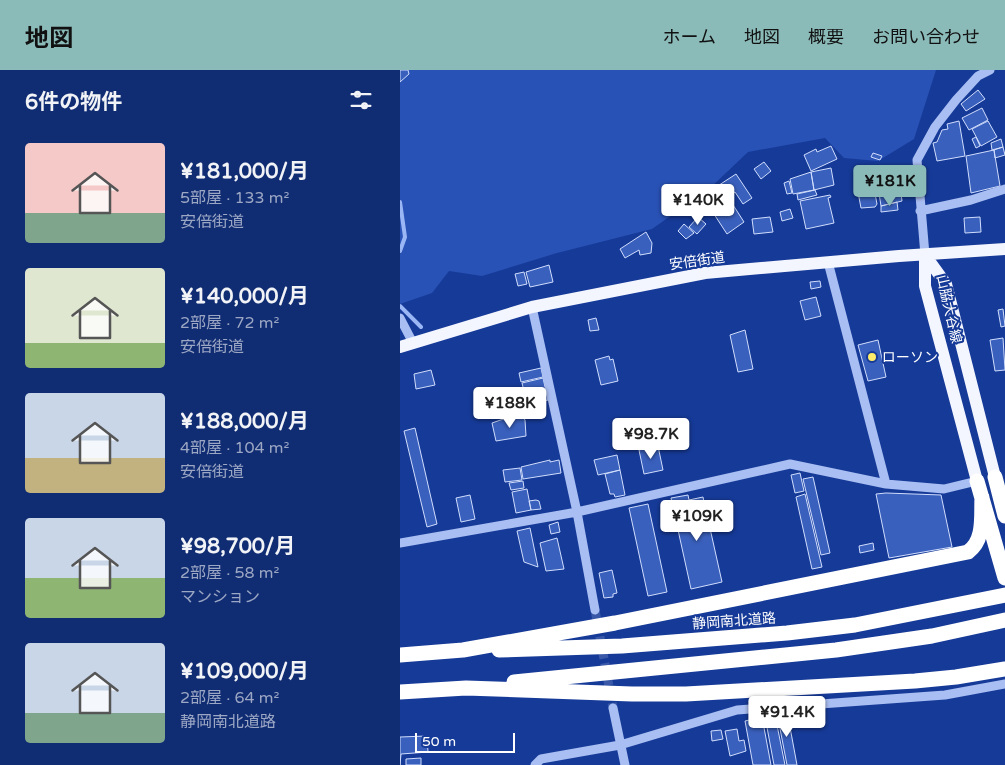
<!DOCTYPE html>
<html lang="ja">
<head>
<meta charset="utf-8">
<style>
	body { margin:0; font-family:"Varela Round","Noto Sans JP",sans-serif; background:#1e387a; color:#f1f3f6; height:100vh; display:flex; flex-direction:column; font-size:19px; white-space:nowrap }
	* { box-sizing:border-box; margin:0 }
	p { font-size:16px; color:#9ca7c4 }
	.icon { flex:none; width:28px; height:28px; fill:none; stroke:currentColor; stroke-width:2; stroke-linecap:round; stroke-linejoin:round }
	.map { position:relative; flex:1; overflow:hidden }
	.panel { display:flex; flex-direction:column; background:#102c72; width:400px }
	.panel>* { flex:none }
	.scale { position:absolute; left:15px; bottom:12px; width:100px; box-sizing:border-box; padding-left:5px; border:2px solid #fff; border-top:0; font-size:14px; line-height:18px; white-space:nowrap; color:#fff; -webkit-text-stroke:4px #163a98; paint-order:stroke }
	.price { position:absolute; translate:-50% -42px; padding:0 11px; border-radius:5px; background:#fff; color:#222; font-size:16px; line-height:32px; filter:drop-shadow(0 1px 2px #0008) }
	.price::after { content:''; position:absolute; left:50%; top:30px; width:15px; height:11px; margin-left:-8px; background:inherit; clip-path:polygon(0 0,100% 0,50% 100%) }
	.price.active { background:#8bbbb9; color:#111 }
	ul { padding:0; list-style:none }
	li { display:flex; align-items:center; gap:15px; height:125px; padding:0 25px }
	li span { display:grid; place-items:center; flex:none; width:140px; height:100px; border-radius:5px; color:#555 }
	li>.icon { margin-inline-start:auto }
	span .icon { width:60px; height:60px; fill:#fffc; stroke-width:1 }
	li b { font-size:21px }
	h2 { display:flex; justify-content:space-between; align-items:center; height:60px; padding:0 25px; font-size:21px }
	header { display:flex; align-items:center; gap:30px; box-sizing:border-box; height:70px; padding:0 25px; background:#8bbbb9; color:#111 }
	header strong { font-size:24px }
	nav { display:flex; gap:28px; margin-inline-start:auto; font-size:18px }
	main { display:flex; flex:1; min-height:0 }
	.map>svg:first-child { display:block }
	.green { fill:#2952b6 }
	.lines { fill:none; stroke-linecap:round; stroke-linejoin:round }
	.stream { stroke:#9bb6f4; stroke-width:4 }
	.building { fill:#3a60bd; stroke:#d0ddfc }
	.minor-tunnel { stroke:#3958a7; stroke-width:9; stroke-dasharray:9 4.5; stroke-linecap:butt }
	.minor { stroke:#a9bef2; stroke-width:9 }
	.major { stroke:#f4f6ff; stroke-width:12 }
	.highway { stroke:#fff; stroke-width:15 }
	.poi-dot { fill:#ffec6a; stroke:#163a98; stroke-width:2 }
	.labels { text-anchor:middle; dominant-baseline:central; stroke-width:4; stroke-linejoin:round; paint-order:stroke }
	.street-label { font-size:14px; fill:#fff; stroke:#163a98 }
	.poi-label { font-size:14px; fill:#fff; stroke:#163a98; text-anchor:start }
</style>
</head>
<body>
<header>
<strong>地図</strong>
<nav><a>ホーム</a><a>地図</a><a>概要</a><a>お問い合わせ</a></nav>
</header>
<main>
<section class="panel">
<h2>6件の物件<svg class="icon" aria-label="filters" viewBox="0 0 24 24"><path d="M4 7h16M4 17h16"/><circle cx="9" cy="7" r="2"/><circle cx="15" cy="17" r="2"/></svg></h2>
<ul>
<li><span style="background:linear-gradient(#f6c9c9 70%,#7fa58c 0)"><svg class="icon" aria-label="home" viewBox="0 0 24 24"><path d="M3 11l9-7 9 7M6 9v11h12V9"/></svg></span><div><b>¥181,000/月</b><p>5部屋 · 133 m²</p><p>安倍街道</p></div></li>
<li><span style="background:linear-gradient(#dfe7d0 75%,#8fb573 0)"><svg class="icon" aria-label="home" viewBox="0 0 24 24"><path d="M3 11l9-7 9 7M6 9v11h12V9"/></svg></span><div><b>¥140,000/月</b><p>2部屋 · 72 m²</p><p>安倍街道</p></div></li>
<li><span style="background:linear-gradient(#c9d6e8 65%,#c2b280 0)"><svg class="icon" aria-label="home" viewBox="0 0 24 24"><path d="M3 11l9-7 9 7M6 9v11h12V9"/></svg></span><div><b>¥188,000/月</b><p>4部屋 · 104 m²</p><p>安倍街道</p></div></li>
<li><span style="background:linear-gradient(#c9d6e8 60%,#8fb573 0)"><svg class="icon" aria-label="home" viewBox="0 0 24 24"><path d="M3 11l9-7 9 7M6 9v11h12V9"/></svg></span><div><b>¥98,700/月</b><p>2部屋 · 58 m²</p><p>マンション</p></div></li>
<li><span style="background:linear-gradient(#c9d6e8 70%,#7fa58c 0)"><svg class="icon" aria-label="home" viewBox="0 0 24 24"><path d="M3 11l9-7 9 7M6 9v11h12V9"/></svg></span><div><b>¥109,000/月</b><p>2部屋 · 64 m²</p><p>静岡南北道路</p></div></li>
</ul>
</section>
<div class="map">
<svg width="605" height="695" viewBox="0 0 605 695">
	<rect width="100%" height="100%" fill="#163a98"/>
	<!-- green -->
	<path class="green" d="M0,0H536L514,69L478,91L444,88L425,68L348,82L309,119L252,159L157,183L82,206L49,201L32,223L0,234Z"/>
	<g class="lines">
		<!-- stream -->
		<path class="stream" d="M0,132L5,167L0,181
			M0,236L21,257"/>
	</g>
	<!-- building -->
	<path class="building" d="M0,0H8L9,4L0,12Z
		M578,20L585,29L566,41L561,34Z
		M582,38L588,50L569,60L562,48Z
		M559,51L565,86L537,91L533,73L537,72L542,60L548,59L547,54Z
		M588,51L597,67L581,76L572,59Z
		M576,67L580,76L576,78L572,69Z
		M601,69L603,77L592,80L591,73Z
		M431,76L437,89L411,101L404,85L416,79L417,82Z
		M603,77L605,85L595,88L594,80Z
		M594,80L600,116L571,123L566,86Z
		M473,83L482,86L480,90L471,87Z
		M364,92L371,101L361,109L354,99Z
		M431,98L434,115L414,120L411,102Z
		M492,101L497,124L501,123L502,131L481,136L476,104Z
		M505,101H511L512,115L507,116Z
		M411,102L414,120L393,124L390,109Z
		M336,104L352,128L343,134L335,122L318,133L310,121Z
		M472,108L477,134L475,137L461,138L457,117L463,116L461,110Z
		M389,111L392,123L387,124L384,113Z
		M415,120L417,125L398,130L397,124Z
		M430,125L431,127L428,128L434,153L406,159L400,131Z
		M328,127L344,152L327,164L310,138Z
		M497,132L498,140L481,142V136Z
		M390,139L393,148L382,151L380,142Z
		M298,147L306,154L297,164L289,157Z
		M370,147L373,162L354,164L352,149Z
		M580,147L581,162L565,163L564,148Z
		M284,154L294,163L286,169L278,161Z
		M246,162L252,173L251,183L240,185L239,180L225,188L220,179Z
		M149,195L153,212L130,217L126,202Z
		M124,202L127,214L118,216L115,204Z
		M420,211L421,217L411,219L410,212Z
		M416,227L421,246L405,250L400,231Z
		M603,239L605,256L601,257L598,240Z
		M196,248L199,260L190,261L188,250Z
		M345,260L353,299L338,302L330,265Z
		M603,268L605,300L595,301L590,270Z
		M478,270L486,307L468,311L458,275Z
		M209,286L210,290L213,289L218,311L201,315L195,290Z
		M141,298L143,307L121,312L119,303Z
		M31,300L35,315L16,319L14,304Z
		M143,308L148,330L127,334L122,313Z
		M112,346V349L123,347L125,350L126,366L96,371L92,353Z
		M236,353L239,367L234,368L232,354Z
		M15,358L37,454L27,457L4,361Z
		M237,369H242L243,378L239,379Z
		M258,376L263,400L244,404L239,380Z
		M217,385L220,400L198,405L194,390Z
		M150,390V392L159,390L161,403L123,409L121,397Z
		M120,398L122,410L105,412L103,400Z
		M220,400L225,425L215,427L214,424H210L205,404Z
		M400,403L404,421L395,423L391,405Z
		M413,407L430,483L421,485L403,409Z
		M123,411L124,418L111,420L109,413Z
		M127,419L131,440L116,443L112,422Z
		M486,423L541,425L552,477L489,488L476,424Z
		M405,424L422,497L412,499L396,427Z
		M70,425L75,449L61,452L56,428Z
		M288,425L289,430L303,427L322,512L291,519L271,428Z
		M136,430L139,431L141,439L131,440L129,431Z
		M248,434L267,522L248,526L229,438Z
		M158,452L160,462L151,464L149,455Z
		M130,458L138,497L124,492L117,461Z
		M157,468L164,499L146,501L140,473Z
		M473,473L474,480L460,483L459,476Z
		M212,500L217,523L213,524V527L204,528L199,503Z
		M387,641L397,695H387L377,643Z
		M362,647L371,695H353L345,651Z
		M376,650L385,695H374L366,652Z
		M337,659L339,671L344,670L346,681L330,686L325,661Z
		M321,660L323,669L312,671L311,661Z
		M27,666L28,682L1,684L0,695V667Z
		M21,688V695H6V689Z"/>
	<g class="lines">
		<!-- minor-tunnel -->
		<path class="minor-tunnel" d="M195,540L213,638"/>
		<!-- minor -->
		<path class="minor" d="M520,141L571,130L605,119
			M525,185L517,90L535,57L556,30L578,6L590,0
			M428,192L486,414
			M132,237L177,442L195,540
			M0,248L13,273
			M0,473L177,442L390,394L486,414L544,419L577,411
			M213,638L225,695
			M135,695L141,689L220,675L337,640L545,625L605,614"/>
		<!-- major -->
		<path class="major" d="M525,185L546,214L595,407
			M525,185V216L577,411
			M0,277L132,237L305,203L499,186L605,179"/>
		<!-- highway -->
		<path class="highway" d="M595,407L605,446
			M577,411L605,508
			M99,580L222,576L387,563L455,555L605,525
			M0,585L63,580L215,553L568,482C585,470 581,446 582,427
			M114,612L436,580L532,566L605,550
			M0,622L66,618L232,624H286L515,611L556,607L605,599"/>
	</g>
	<!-- markers -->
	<circle class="poi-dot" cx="472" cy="287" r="5"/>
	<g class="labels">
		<!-- street labels -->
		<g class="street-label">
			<text transform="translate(297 191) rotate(-8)">安倍街道</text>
			<text transform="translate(549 239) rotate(77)">山脇大谷線</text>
			<text transform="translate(334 551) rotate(-4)">静岡南北道路</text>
		</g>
		<!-- poi labels -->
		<g class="poi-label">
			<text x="482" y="287">ローソン</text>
		</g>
	</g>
</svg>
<div class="scale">50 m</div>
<b class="price active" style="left:490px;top:137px">¥181K</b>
<b class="price" style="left:298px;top:156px">¥140K</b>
<b class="price" style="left:110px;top:359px">¥188K</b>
<b class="price" style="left:251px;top:390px">¥98.7K</b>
<b class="price" style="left:297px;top:472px">¥109K</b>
<b class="price" style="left:387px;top:668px">¥91.4K</b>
</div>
</main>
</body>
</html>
